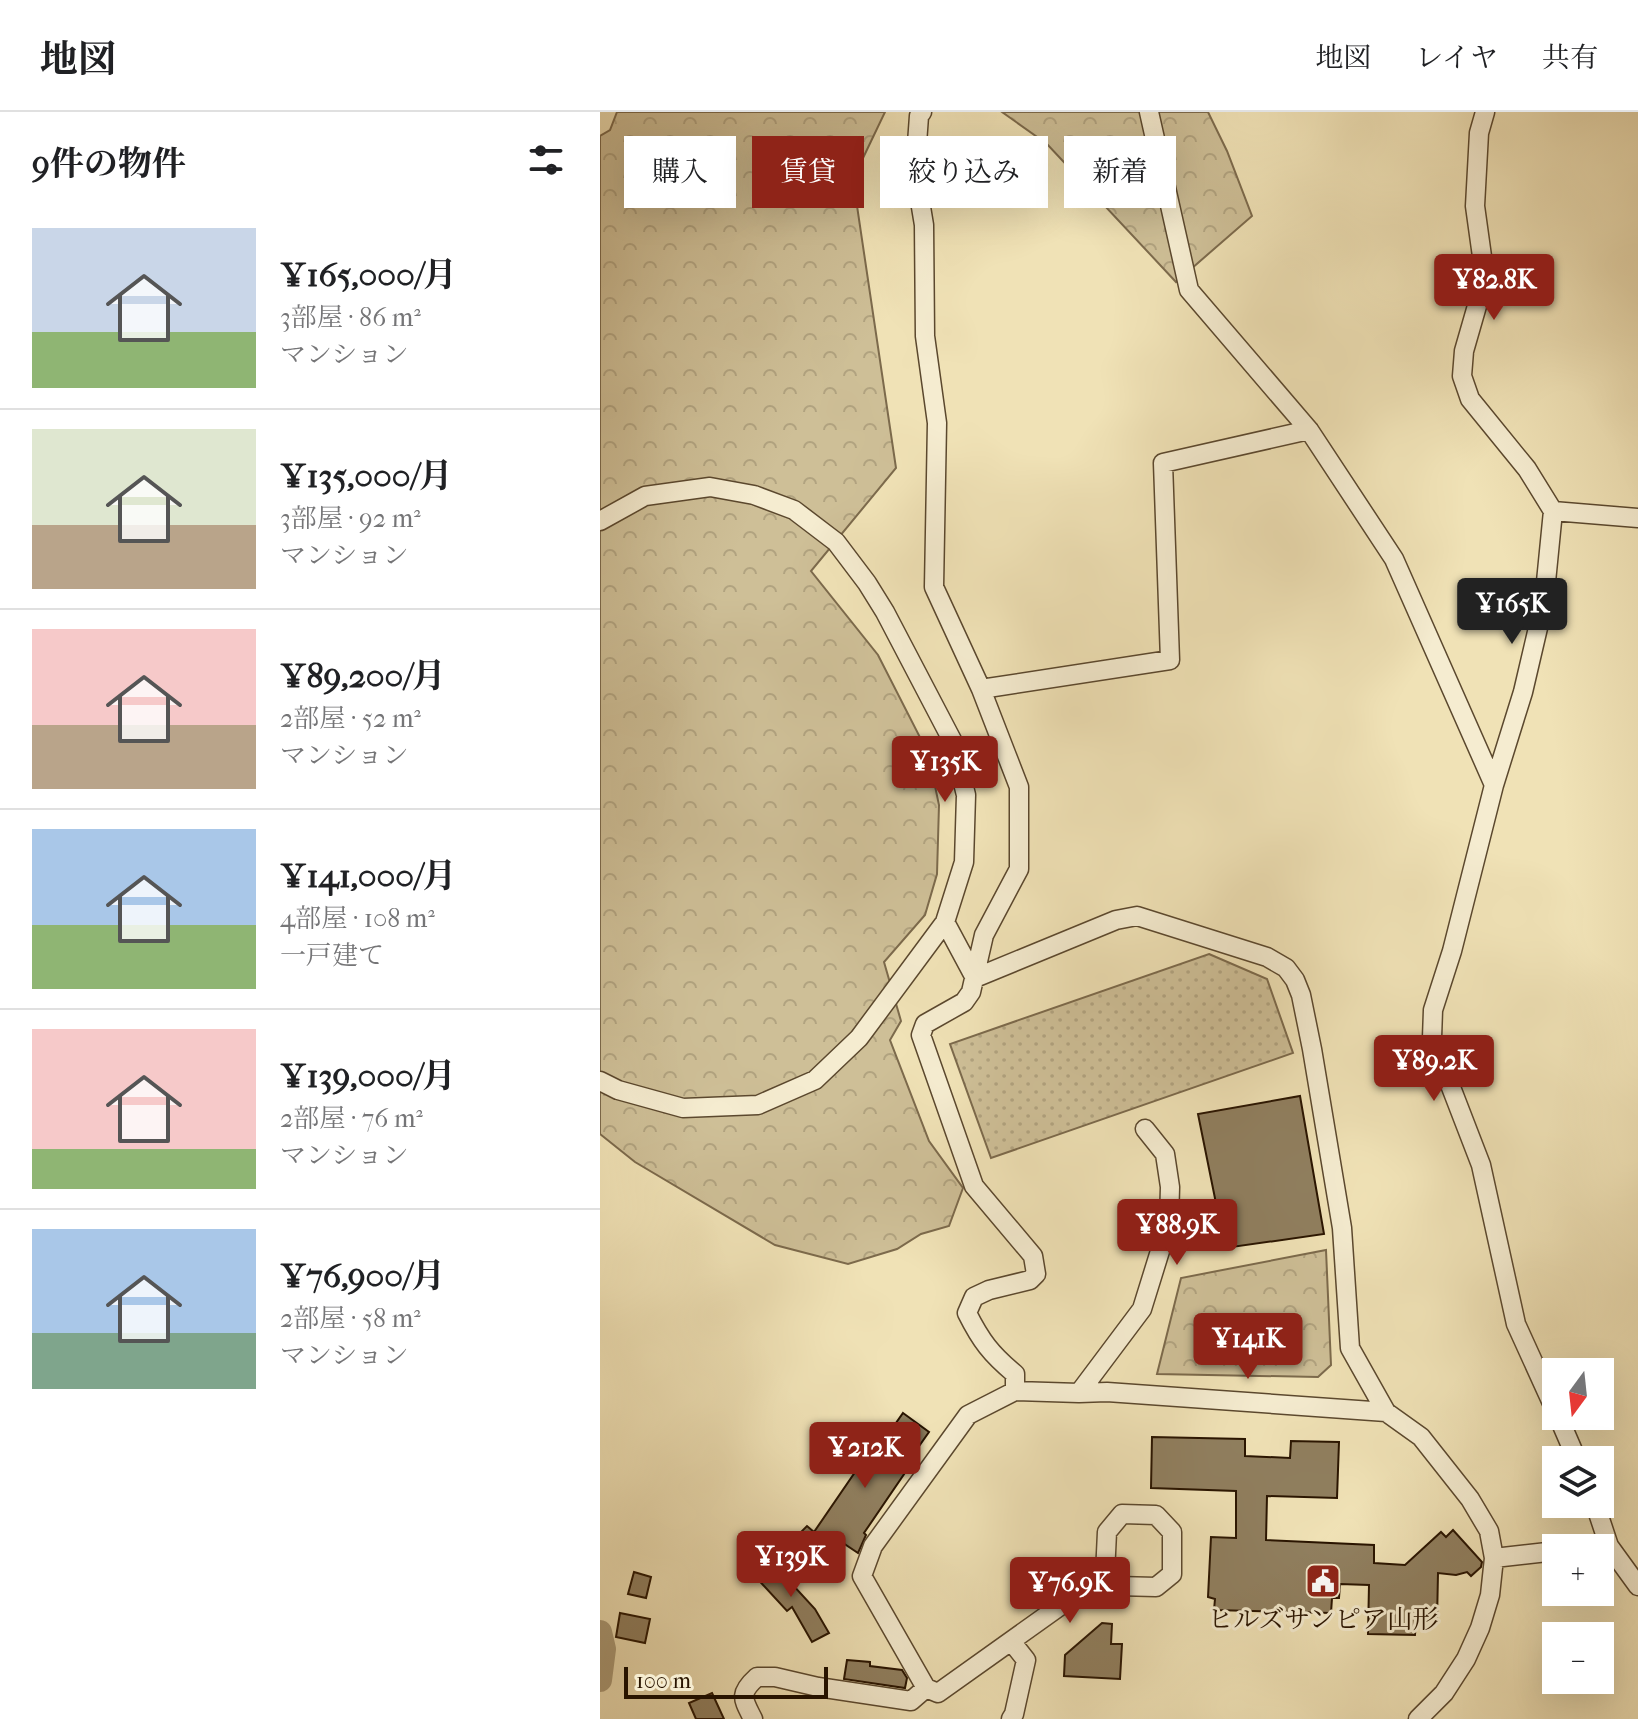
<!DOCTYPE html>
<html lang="ja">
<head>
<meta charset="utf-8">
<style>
	body { margin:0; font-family:"IM FELL French Canon","Noto Serif JP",serif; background:#f2f2f2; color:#202124; height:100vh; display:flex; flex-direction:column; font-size:30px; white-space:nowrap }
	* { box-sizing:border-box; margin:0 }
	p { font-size:26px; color:#757577 }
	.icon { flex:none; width:44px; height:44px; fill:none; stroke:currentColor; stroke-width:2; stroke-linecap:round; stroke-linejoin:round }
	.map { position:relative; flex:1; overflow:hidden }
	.panel { display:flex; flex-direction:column; background:#fff; width:600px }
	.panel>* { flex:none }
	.top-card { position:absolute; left:24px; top:24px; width:760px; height:72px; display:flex; gap:16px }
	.needle { width:52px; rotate:195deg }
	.controls { position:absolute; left:942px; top:1246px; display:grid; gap:16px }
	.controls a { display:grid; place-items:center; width:72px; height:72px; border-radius:0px; background:#fff; box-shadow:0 8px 32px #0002; font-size:40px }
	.scale { position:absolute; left:24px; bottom:20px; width:204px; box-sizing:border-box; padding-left:8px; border:4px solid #291400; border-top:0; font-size:22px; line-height:28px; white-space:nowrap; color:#291400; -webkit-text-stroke:6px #f5ecd0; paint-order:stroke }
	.price { position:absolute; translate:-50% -68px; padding:0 18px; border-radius:8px; background:#8f2418; color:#fff; font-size:26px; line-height:52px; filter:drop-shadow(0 2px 4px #0008) }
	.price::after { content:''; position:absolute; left:50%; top:48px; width:24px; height:18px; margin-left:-12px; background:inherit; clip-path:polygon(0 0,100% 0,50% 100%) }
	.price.on { background:#222; color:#fff }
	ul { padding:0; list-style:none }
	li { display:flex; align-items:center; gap:24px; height:200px; padding:0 32px }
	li+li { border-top:2px solid #e0e0e0 }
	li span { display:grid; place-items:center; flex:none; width:224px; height:160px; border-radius:0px; color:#555 }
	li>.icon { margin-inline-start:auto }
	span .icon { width:96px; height:96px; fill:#fffc; stroke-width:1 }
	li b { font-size:34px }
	h2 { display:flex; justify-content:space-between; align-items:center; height:96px; padding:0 32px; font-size:34px }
	.chip { padding:0 28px; border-radius:0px; background:#fff; box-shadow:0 8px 32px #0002; font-size:28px; line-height:72px }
	.chip.on { background:#8f2418; color:#fff }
	header { display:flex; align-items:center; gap:48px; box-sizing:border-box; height:112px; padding:0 40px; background:#fff; border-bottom:2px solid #e0e0e0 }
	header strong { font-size:38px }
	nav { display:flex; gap:44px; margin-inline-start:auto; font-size:28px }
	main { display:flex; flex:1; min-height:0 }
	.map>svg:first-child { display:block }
	.grass { fill:url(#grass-dots); stroke:#7c6a4c; stroke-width:2 }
	.forest { fill:url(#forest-crowns); stroke:#7c6a4c; stroke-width:2 }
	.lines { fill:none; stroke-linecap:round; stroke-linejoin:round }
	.river { stroke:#ac9c78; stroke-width:24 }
	.building { fill:#907f5f; stroke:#291400; stroke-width:2 }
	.minor-casing { stroke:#5b482e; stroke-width:21 }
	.minor { stroke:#f5ecd0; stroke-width:18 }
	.labels { text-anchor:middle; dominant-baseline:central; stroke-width:6; stroke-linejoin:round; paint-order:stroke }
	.poi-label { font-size:26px; fill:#291400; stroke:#f5ecd0 }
</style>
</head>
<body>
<header>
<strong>地図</strong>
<nav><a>地図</a><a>レイヤ</a><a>共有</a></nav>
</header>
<main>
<section class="panel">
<h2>9件の物件<svg class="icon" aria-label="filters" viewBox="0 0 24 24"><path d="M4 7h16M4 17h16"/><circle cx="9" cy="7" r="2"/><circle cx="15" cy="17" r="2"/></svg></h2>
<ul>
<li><span style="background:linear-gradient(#c9d6e8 65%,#8fb573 0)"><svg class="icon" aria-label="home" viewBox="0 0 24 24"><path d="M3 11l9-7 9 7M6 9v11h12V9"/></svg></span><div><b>¥165,000/月</b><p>3部屋 · 86 m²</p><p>マンション</p></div></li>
<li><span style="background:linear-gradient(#dfe7d0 60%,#b9a48a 0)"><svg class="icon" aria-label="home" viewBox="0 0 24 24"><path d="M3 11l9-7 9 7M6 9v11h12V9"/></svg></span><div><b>¥135,000/月</b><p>3部屋 · 92 m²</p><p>マンション</p></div></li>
<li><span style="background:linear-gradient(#f6c9c9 60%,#b9a48a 0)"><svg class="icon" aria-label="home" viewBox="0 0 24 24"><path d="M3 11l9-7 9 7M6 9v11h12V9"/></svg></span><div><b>¥89,200/月</b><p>2部屋 · 52 m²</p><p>マンション</p></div></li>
<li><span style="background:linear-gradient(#a9c7e8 60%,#8fb573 0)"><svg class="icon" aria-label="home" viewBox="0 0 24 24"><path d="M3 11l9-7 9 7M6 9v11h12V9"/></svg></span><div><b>¥141,000/月</b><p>4部屋 · 108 m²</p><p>一戸建て</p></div></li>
<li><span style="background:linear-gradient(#f6c9c9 75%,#8fb573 0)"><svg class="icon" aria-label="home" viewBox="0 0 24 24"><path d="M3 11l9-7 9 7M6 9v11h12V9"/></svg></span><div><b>¥139,000/月</b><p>2部屋 · 76 m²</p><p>マンション</p></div></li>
<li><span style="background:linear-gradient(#a9c7e8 65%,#7fa58c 0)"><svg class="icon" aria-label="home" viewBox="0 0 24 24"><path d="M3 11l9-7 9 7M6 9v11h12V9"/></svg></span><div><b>¥76,900/月</b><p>2部屋 · 58 m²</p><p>マンション</p></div></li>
</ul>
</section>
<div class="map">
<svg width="1038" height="1607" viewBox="0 0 1038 1607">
	<defs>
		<pattern id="grass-dots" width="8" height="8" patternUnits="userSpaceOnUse" patternTransform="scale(2)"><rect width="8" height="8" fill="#cebf97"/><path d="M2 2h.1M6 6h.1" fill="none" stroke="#b1a380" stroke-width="1.8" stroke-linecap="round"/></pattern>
		<pattern id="forest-crowns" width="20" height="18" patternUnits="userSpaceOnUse" patternTransform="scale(2)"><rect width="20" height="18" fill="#cebf97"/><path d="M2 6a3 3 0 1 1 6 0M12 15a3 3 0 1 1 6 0" fill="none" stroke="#b1a380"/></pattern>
	</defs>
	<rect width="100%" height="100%" fill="#f0e2b6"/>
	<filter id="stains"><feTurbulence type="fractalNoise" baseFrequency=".0025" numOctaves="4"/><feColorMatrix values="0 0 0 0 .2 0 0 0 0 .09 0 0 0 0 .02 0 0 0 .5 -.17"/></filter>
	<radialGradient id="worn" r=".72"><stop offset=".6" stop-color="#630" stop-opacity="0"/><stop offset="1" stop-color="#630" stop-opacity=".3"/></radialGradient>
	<!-- grass -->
	<path class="grass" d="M609,842L667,867L693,941L391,1046L350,932Z"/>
	<!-- forest -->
	<path class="forest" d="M17,0H285L253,67L296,356L211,459L278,543L328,641L339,693L337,762L325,803L284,850L301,909L290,928L329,1029L363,1076L349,1114L321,1122L297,1137L248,1152L175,1133L35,1050L0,1022V24L10,18Z
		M402,0H608L627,39L652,104L576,170L447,32Z
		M726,1138L731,1253L718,1265L557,1262L581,1166Z"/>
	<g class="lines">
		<!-- river -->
		<path class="river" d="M0,1520L4,1537L0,1568"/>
	</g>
	<!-- building -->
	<path class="building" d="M700,984L724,1122L625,1136L598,1002Z
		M303,1301L329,1320L310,1347L313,1349L264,1421L266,1423L258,1441L237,1427L236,1429L229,1424L204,1450L187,1434L207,1414L214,1420L264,1347L259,1344L275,1322L284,1328Z
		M552,1325L645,1327V1344L690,1346L691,1329L739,1330L737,1386L667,1384L666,1428L774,1433V1451L805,1453L841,1420L846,1425L853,1418L882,1450L881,1455L871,1464L867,1460L856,1463L838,1461L837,1510L816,1509L815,1523L768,1522L769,1473L740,1472L739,1486H732L731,1501L614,1498L615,1487L608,1485L611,1425L636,1426V1379L551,1376Z
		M169,1447L215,1497L229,1521L212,1530L192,1495L187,1499L153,1462Z
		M34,1460L51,1465L46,1486L28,1482Z
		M20,1501L50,1507L45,1531L16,1525Z
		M502,1511L512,1512L511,1532H522L520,1567L464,1564L465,1543Z
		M247,1548L270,1550V1554L302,1558L307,1566L305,1576L244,1567Z
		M112,1581L124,1607H96L89,1591Z"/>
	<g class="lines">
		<defs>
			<path id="minor" d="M322,0L319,4L315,59L324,113L325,224L337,311L334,475L381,577L419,675V757L384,823L371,880L364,890L325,912L321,923L374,1074L433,1144L436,1162L430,1168L389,1178L374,1185L367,1201C381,1229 391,1242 415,1262V1279
				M549,0L589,178L709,318L794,447L894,673
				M885,0L879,21L875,94L885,166L864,239L862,264L870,287L927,357L953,399L944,490L923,580L894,673L852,839L833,898L832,926L881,1053L916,1212L956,1300
				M953,399L1038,406
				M0,409L45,384L110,375L154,383L194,398L236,430L267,471L285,500L353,630L366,683L364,750L345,810L259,926L215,968L158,993L83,996L18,978L0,969
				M381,577L570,548L563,351L709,318
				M345,810L375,866
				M375,866L516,808L537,804L667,845L686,856L695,868L701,883L712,937L742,1116L750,1236L786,1300L821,1325L870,1387L889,1419L894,1446L890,1483L880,1516L866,1547L844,1581L818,1607
				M479,1281L542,1197L569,1110L570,1075L565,1042L545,1017
				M958,1304L977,1348
				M995,1392L1009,1434L1038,1474
				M522,1402L556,1403L572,1420V1462L556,1475L517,1474L505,1462L507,1420Z
				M988,1436L1009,1434
				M894,1446L956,1439
				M505,1462L338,1581L326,1576L262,1464L273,1434L368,1303L415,1279L479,1281L507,1280L786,1300
				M411,1529L426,1548L414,1602L411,1607
				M153,1607C143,1587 138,1582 157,1565H175L218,1575L311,1589L326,1576"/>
		</defs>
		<!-- minor casing -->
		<use href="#minor" class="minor-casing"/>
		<!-- minor -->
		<use href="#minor" class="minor"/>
	</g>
	<!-- icons -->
	<defs>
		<symbol id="civic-square" viewBox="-11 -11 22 22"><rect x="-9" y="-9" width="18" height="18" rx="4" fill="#8f2418" stroke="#f5ecd0"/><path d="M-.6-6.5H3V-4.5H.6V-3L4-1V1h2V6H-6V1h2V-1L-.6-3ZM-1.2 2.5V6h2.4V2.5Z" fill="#fff"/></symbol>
	</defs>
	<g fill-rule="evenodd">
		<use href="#civic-square" x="703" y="1449" width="40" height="40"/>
	</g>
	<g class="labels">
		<!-- poi labels -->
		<g class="poi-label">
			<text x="723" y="1507">ヒルズサンピア山形</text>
		</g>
	</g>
	<rect width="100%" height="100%" filter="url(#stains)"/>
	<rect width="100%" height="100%" fill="url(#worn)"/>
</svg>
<div class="controls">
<a><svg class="needle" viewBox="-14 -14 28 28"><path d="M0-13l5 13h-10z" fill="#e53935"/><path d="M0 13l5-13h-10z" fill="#757577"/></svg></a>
<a><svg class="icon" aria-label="layers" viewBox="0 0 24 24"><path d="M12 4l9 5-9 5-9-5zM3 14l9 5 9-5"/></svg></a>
<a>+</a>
<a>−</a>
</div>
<div class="scale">100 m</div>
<b class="price" style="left:894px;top:210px">¥82.8K</b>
<b class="price on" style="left:912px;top:534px">¥165K</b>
<b class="price" style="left:345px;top:692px">¥135K</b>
<b class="price" style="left:834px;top:991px">¥89.2K</b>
<b class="price" style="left:577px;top:1155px">¥88.9K</b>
<b class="price" style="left:648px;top:1269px">¥141K</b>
<b class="price" style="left:265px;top:1378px">¥212K</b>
<b class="price" style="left:191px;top:1487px">¥139K</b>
<b class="price" style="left:470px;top:1513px">¥76.9K</b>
<div class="top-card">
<a class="chip">購入</a>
<a class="chip on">賃貸</a>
<a class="chip">絞り込み</a>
<a class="chip">新着</a>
</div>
</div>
</main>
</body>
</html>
